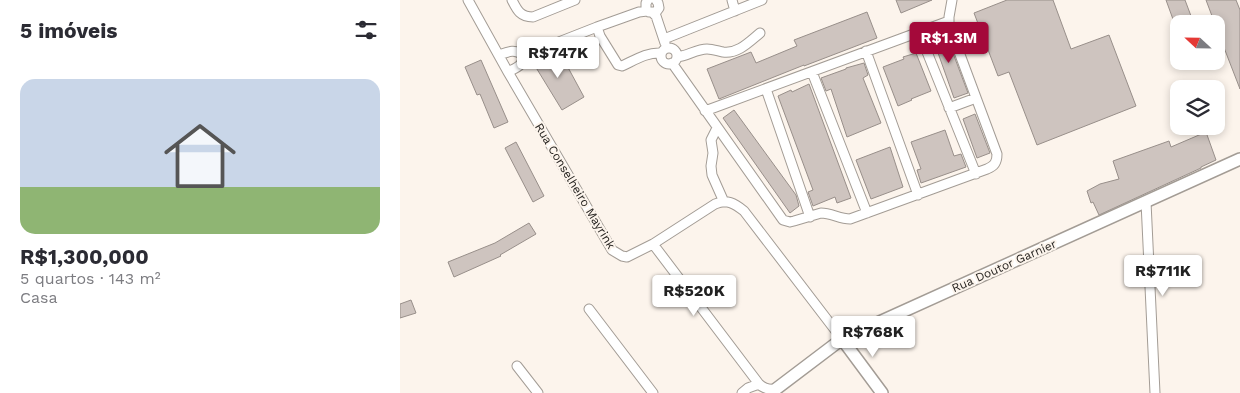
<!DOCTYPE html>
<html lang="pt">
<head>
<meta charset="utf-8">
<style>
	body { margin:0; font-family:"Work Sans",sans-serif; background:#f7f7f7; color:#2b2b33; height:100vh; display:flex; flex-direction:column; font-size:19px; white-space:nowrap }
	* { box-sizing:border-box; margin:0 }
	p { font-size:16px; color:#7c7c81 }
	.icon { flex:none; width:28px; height:28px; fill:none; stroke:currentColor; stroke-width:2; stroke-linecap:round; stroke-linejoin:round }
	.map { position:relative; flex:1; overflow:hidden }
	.drawer { display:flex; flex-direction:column; background:#fff; width:400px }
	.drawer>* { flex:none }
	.needle { width:32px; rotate:292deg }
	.tools { position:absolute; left:770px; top:15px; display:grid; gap:10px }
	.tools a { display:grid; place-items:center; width:55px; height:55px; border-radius:10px; background:#fff; box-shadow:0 2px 8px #0003; font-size:25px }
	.price { position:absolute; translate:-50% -42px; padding:0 11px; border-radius:5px; background:#fff; color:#222; font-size:16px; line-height:32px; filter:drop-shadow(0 1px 2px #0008) }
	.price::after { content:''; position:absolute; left:50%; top:30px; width:15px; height:11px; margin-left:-8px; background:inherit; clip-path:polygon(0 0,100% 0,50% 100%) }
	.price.current { background:#a4093a; color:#fff }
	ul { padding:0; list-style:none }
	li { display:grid; align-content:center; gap:10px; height:265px; padding:0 20px }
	li span { display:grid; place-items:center; height:155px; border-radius:15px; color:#555 }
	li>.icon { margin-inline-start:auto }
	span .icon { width:90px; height:90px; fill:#fffc; stroke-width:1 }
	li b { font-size:21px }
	h2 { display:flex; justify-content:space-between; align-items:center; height:60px; padding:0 20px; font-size:21px }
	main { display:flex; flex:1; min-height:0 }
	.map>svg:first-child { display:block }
	.building { fill:#cec4bf; stroke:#988f8a }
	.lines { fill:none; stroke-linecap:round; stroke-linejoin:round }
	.street-casing { stroke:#a39c95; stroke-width:11 }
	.secondary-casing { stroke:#a39c95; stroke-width:14 }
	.street { stroke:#fff; stroke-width:9 }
	.secondary { stroke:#fff; stroke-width:11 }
	.labels { text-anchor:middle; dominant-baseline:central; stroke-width:4; stroke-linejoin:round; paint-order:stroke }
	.street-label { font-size:12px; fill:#272421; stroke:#fcf4ec }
</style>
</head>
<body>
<main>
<section class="drawer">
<h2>5 imóveis<svg class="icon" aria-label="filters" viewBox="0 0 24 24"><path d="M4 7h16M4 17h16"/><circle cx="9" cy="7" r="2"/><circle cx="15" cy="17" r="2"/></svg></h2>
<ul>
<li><span style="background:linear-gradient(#c9d6e8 70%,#8fb573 0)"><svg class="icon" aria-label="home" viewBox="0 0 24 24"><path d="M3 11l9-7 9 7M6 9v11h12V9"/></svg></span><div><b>R$1,300,000</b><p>5 quartos · 143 m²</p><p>Casa</p></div></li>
</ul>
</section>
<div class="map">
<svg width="840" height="393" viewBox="0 0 840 393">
	<rect width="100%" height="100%" fill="#fcf4ec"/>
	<!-- building -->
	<path class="building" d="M496,0H532L501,13Z
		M607,0H653L671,49L709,35L736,106L637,145L609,72L598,76L574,13Z
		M766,0H785L791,16L774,22Z
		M806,0H836L840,10V89L816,27V24H815Z
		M467,12L477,38L404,66V65L319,99L307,69L351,52L356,63L397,46L394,40Z
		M545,32L568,93L554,98L537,50L534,52L528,39Z
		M158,49L184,97L162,110L132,61L138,57Z
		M516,53L531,91L511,99L512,100L498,106L483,67L504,59L503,57Z
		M81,60L108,122L94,128L80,94L77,95L65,67Z
		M464,63L468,75L463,78L481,123L447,137L431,89L426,91L421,78L446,69V68Z
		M409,84L451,198L437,203L435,197L413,206L408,192L413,190L378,96L391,90L392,92Z
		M334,110L396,195L399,206L390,213L323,118Z
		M575,114L590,153L577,158L563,119Z
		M545,130L554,156L561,154L566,167L521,183L517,170L521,169L511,142Z
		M806,132L816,160L801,167V168L699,215L693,202L691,203L687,191L700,184L719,179L713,161L769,141L771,147Z
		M116,142L144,196L133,202L105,148Z
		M490,147L503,187L471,199L456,160Z
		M129,223L136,234L100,255L101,256L54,277L48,262L95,243Z
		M11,300L16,313L0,318V304Z"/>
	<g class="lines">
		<defs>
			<path id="street" d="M68,0L108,72L212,250L222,256L227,257L253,244L315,204C327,199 334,203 344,211L442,339
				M112,0C117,10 120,17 133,17L175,0
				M332,0L335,11
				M246,9V3L248,0
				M249,12H256L259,8L258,3L256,0
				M253,13L256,16L265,43
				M197,27L200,36L218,65L222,66C235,60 247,52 261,53
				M519,32L576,174
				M264,39L362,0
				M261 56a8 8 0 1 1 16 0a8 8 0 1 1-16 0Z
				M466,51L518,195
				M99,55C107,52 116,48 123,56C124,66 115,68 108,72
				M123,56L197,27L239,12L247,11
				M277,57C287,56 297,49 307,49C312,49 318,51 323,52C338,54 349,42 360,33
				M272,63L383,220L390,222L394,221L421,213C431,213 440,219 450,219L587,169C594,166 597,163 597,154L549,25V17L552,0
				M412,72L467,213
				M366,89L410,217
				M549,108L576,98
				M305,111L549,21
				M317,128L311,140L313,153L311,166L312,175L324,202
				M746,202L755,393
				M253,244L359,384C364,389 369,390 376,389
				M189,309L253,393
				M117,366L138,393
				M342,393L348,388L359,384"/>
			<path id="secondary" d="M442,339L482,393
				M373,393L376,389L442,339L840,159"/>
		</defs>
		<!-- street casing -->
		<use href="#street" class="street-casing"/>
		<!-- secondary casing -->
		<use href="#secondary" class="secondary-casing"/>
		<!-- street -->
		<use href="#street" class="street"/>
		<!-- secondary -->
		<use href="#secondary" class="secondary"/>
	</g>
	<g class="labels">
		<!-- street labels -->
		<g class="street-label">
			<text transform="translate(175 186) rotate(59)">Rua Conselheiro Mayrink</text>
			<text transform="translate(604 266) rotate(-24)">Rua Doutor Garnier</text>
		</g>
	</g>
</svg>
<div class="tools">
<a><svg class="needle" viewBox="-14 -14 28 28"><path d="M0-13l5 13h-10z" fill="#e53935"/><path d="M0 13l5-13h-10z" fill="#7c7c81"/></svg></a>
<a><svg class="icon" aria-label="layers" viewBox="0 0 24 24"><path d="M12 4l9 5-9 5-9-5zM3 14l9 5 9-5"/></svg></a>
</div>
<b class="price current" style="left:549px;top:64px">R$1.3M</b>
<b class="price" style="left:158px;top:79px">R$747K</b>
<b class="price" style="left:763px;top:297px">R$711K</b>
<b class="price" style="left:294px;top:317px">R$520K</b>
<b class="price" style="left:473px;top:358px">R$768K</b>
</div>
</main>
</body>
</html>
